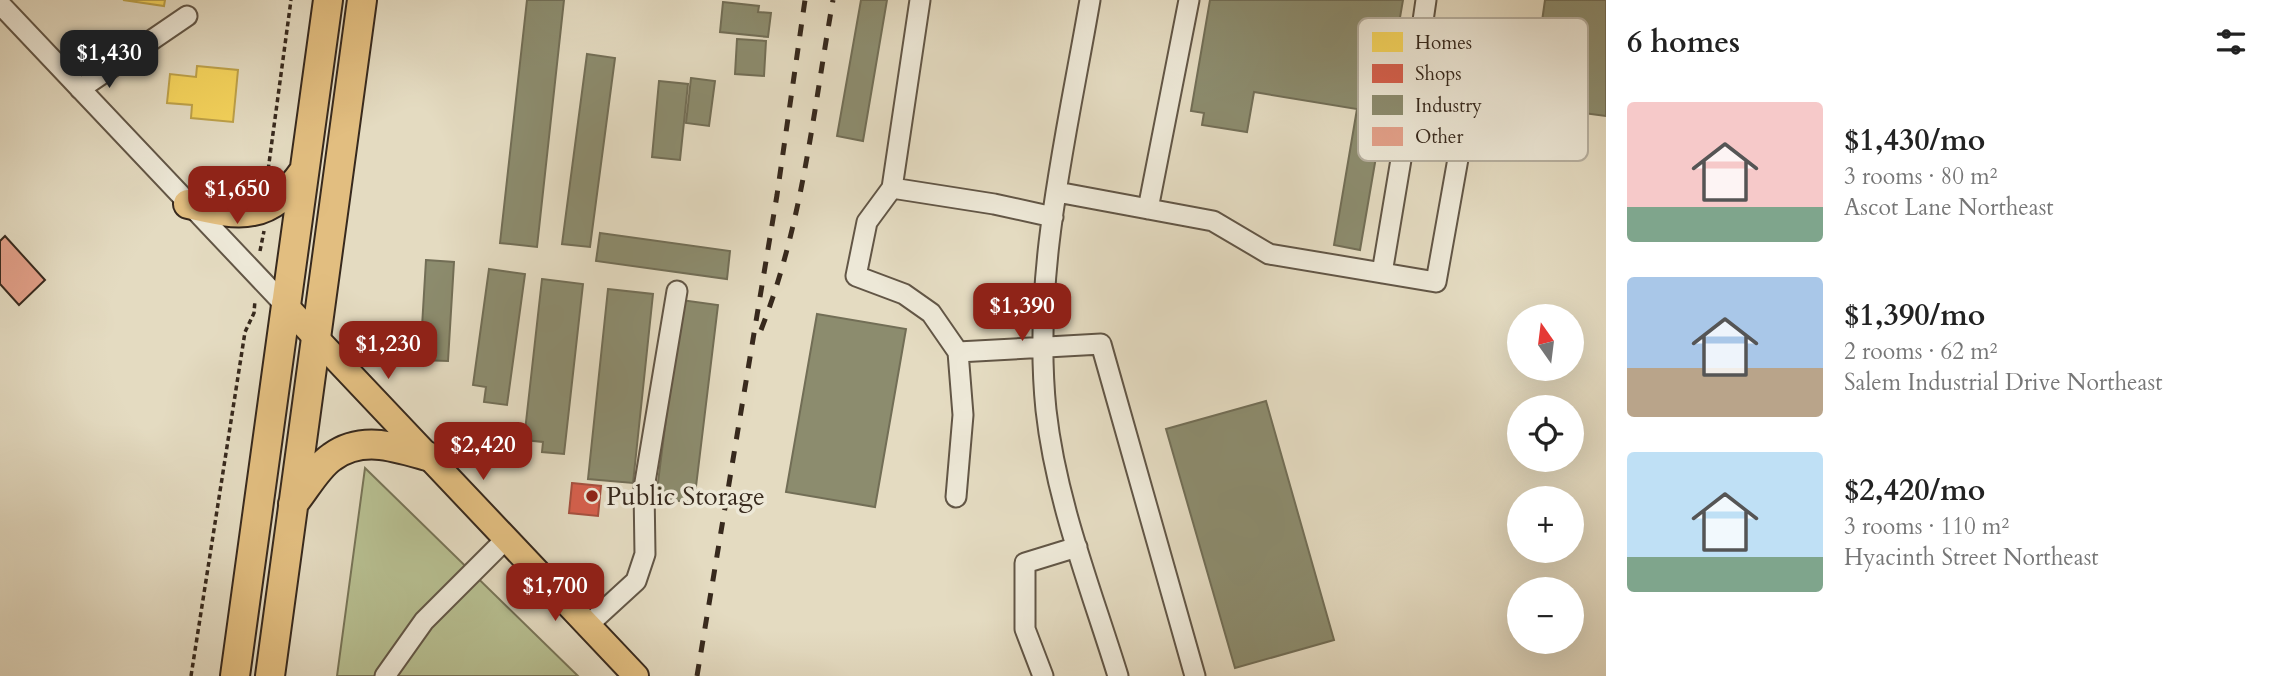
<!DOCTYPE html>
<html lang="en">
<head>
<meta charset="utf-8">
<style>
	body { margin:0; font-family:Cardo,serif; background:#f6f6f6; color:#222; height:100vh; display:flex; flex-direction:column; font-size:26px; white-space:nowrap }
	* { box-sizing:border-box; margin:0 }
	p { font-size:23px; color:#767676 }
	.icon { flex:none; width:38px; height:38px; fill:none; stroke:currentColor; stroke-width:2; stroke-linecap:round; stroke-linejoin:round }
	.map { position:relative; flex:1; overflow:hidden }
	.details { display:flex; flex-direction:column; background:#fff; width:665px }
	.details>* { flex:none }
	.needle { width:46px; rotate:346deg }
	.controls { position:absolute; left:1507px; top:304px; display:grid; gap:14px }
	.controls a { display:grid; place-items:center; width:77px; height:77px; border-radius:50%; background:#fff; box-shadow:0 7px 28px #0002; font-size:35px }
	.price { position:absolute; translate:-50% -60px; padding:0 16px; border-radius:14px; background:#8f2418; color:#fff; font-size:23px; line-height:46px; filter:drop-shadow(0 2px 4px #0008) }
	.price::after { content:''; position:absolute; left:50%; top:42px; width:21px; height:16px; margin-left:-10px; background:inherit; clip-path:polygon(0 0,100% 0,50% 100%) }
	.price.current { background:#222; color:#fff }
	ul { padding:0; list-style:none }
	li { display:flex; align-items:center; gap:21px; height:175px; padding:0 21px }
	li span { display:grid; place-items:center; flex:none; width:196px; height:140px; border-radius:7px; color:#555 }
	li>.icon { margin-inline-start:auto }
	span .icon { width:84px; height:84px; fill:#fffc; stroke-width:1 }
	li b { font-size:30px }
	h2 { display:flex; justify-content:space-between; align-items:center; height:84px; padding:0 21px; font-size:30px }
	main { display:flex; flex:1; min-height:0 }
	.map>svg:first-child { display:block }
	.green { fill:#b7bf91; stroke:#777457; stroke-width:2 }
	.homes { fill:#f6d55c; stroke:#bda149; stroke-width:2 }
	.shops { fill:#d6604d; stroke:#a6503f; stroke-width:2 }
	.industry { fill:#8c8c6e; stroke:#726e56; stroke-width:2 }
	.building { fill:#e3a089; stroke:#37291d; stroke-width:2 }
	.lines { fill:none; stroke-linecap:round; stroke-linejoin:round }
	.minor-casing { stroke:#625646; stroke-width:23 }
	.major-casing { stroke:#37291d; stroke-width:28 }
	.highway-casing { stroke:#37291d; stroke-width:32 }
	.path { stroke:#37291d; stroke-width:3.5; stroke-dasharray:5 3.5; stroke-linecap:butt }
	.minor { stroke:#ede8d7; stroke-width:19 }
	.major { stroke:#e2be80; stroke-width:24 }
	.highway { stroke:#e2be80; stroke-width:28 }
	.rail { stroke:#37291d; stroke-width:5; stroke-dasharray:12 12; stroke-linecap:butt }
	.poi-dot { fill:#8f2418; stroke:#ede8d7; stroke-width:2.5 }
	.labels { text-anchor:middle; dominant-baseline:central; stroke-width:7; stroke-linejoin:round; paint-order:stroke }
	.poi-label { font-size:26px; fill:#37291d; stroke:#ede8d7; text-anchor:start }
	.key { fill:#ede8d7; stroke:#b6af9f; stroke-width:2 }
	.key-label { font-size:19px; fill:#37291d }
</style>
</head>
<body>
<main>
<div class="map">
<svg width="1606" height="676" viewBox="0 0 1606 676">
	<rect width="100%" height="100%" fill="#e4dbc1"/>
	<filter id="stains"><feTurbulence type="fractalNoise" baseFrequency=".00286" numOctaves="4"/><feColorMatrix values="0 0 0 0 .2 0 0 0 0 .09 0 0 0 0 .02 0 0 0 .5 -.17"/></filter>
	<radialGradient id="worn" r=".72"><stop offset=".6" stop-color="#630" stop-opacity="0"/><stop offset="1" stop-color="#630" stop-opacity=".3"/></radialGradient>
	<!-- green -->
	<path class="green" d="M365,468L578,676H337Z"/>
	<!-- homes -->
	<path class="homes" d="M123,0H165L164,6Z
		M197,66L238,70L233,122L191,118L192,105L167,103L170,74L196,77Z"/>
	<!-- shops -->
	<path class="shops" d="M572,483L601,486L598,516L569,513Z"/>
	<!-- industry -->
	<path class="industry" d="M527,0H564L537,247L500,243Z
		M861,0H887L863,141L837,136Z
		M1210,0H1403L1360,250L1334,245L1357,109L1254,92L1247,132L1202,125L1204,113L1191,111Z
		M1545,0H1606V116L1530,106Z
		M723,2L759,6L758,12L771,13L768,37L720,32Z
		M737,39L766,41L764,76L735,74Z
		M587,54L615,58L590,247L562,244Z
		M691,78L715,81L709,126L686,123Z
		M659,81L688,84L680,160L652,157Z
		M600,233L730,251L727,279L596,261Z
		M426,260L454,262L448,361L420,360Z
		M489,269L525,274L507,405L484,402L486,387L473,385Z
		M542,279L583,284L564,454L542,452L543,442L524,440Z
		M608,289L653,294L633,483L588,479Z
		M681,300L718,305L694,503L656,498Z
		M817,314L906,329L875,507L786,492Z
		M1266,401L1334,640L1235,668L1166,429Z"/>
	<!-- building -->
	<path class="building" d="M5,236L45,280L19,305L0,284V241Z"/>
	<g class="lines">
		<defs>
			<path id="minor" d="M920,0L892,188L994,204L1053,217
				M1090,0C1067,135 1032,272 1046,410C1056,501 1091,589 1118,676
				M0,4L284,304
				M1415,76L1426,0
				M80,89L187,16
				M892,188L867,222L856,276L904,294L931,313L958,352L1101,344L1195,676
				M1057,192L1213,221L1269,254L1436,282L1471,86L1415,76L1382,273
				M1148,209L1189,0
				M956,497L963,415L958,352
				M588,625L636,581L645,554L644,488L677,291
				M385,676L424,621L506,539
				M1043,676L1025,629V563L1077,547"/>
			<path id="major" d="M284,304L636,676"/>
			<path id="highway" d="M188,204C242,217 269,221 304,171
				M293,504C305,490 317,467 332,457C362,435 396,447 427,456
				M235,676L328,0
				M270,676L362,0"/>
		</defs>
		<!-- minor casing -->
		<use href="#minor" class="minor-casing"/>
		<!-- major casing -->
		<use href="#major" class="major-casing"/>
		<!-- highway casing -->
		<use href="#highway" class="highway-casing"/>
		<!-- path -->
		<path class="path" d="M267,178L291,0
			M260,251L264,231
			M191,676L245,332L254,313L255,300"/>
		<!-- minor -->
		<use href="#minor" class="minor"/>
		<!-- major -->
		<use href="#major" class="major"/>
		<!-- highway -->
		<use href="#highway" class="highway"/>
		<!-- rail -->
		<path class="rail" d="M761,330C803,223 813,112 833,0
			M697,676L777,195L805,0"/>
	</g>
	<!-- markers -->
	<circle class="poi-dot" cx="592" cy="496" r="7"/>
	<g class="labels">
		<!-- poi labels -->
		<g class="poi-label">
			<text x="606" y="496">Public Storage</text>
		</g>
	</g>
	<!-- legend -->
	<rect x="1358" y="18" width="230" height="143" rx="10" class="key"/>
	<rect x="1372" y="32" width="31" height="20" fill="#f6d55c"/>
	<rect x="1372" y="64" width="31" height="19" fill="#d6604d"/>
	<rect x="1372" y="95" width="31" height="20" fill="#8c8c6e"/>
	<rect x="1372" y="127" width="31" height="19" fill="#e3a089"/>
	<g class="key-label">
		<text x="1415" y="49">Homes</text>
		<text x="1415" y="80">Shops</text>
		<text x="1415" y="112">Industry</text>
		<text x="1415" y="143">Other</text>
	</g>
	<rect width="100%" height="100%" filter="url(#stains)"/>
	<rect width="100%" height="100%" fill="url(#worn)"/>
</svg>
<div class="controls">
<a><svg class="needle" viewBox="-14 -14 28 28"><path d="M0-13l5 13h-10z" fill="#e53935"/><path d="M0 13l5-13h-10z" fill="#767676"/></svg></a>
<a><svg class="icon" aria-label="locate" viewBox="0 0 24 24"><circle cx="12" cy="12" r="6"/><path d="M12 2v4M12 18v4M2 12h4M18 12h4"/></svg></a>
<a>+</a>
<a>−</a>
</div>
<b class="price current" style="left:109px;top:90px">$1,430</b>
<b class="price" style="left:237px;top:226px">$1,650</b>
<b class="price" style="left:1022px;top:343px">$1,390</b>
<b class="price" style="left:388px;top:381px">$1,230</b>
<b class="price" style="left:483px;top:482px">$2,420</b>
<b class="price" style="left:555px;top:623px">$1,700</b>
</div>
<section class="details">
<h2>6 homes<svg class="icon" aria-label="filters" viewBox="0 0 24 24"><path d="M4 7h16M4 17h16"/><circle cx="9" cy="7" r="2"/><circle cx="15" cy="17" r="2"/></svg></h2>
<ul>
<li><span style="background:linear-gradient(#f6c9c9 75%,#7fa58c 0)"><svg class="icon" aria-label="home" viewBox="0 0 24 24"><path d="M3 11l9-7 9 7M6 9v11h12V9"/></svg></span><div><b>$1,430/mo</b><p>3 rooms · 80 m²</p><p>Ascot Lane Northeast</p></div></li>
<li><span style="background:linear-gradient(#a9c7e8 65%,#b9a48a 0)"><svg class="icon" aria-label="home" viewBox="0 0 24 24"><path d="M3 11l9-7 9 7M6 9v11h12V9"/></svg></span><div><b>$1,390/mo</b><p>2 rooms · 62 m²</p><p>Salem Industrial Drive Northeast</p></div></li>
<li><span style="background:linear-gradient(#bfe0f5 75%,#7fa58c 0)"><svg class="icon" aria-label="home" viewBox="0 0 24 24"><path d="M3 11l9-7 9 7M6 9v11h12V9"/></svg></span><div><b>$2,420/mo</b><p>3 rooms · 110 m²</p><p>Hyacinth Street Northeast</p></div></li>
</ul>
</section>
</main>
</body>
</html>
